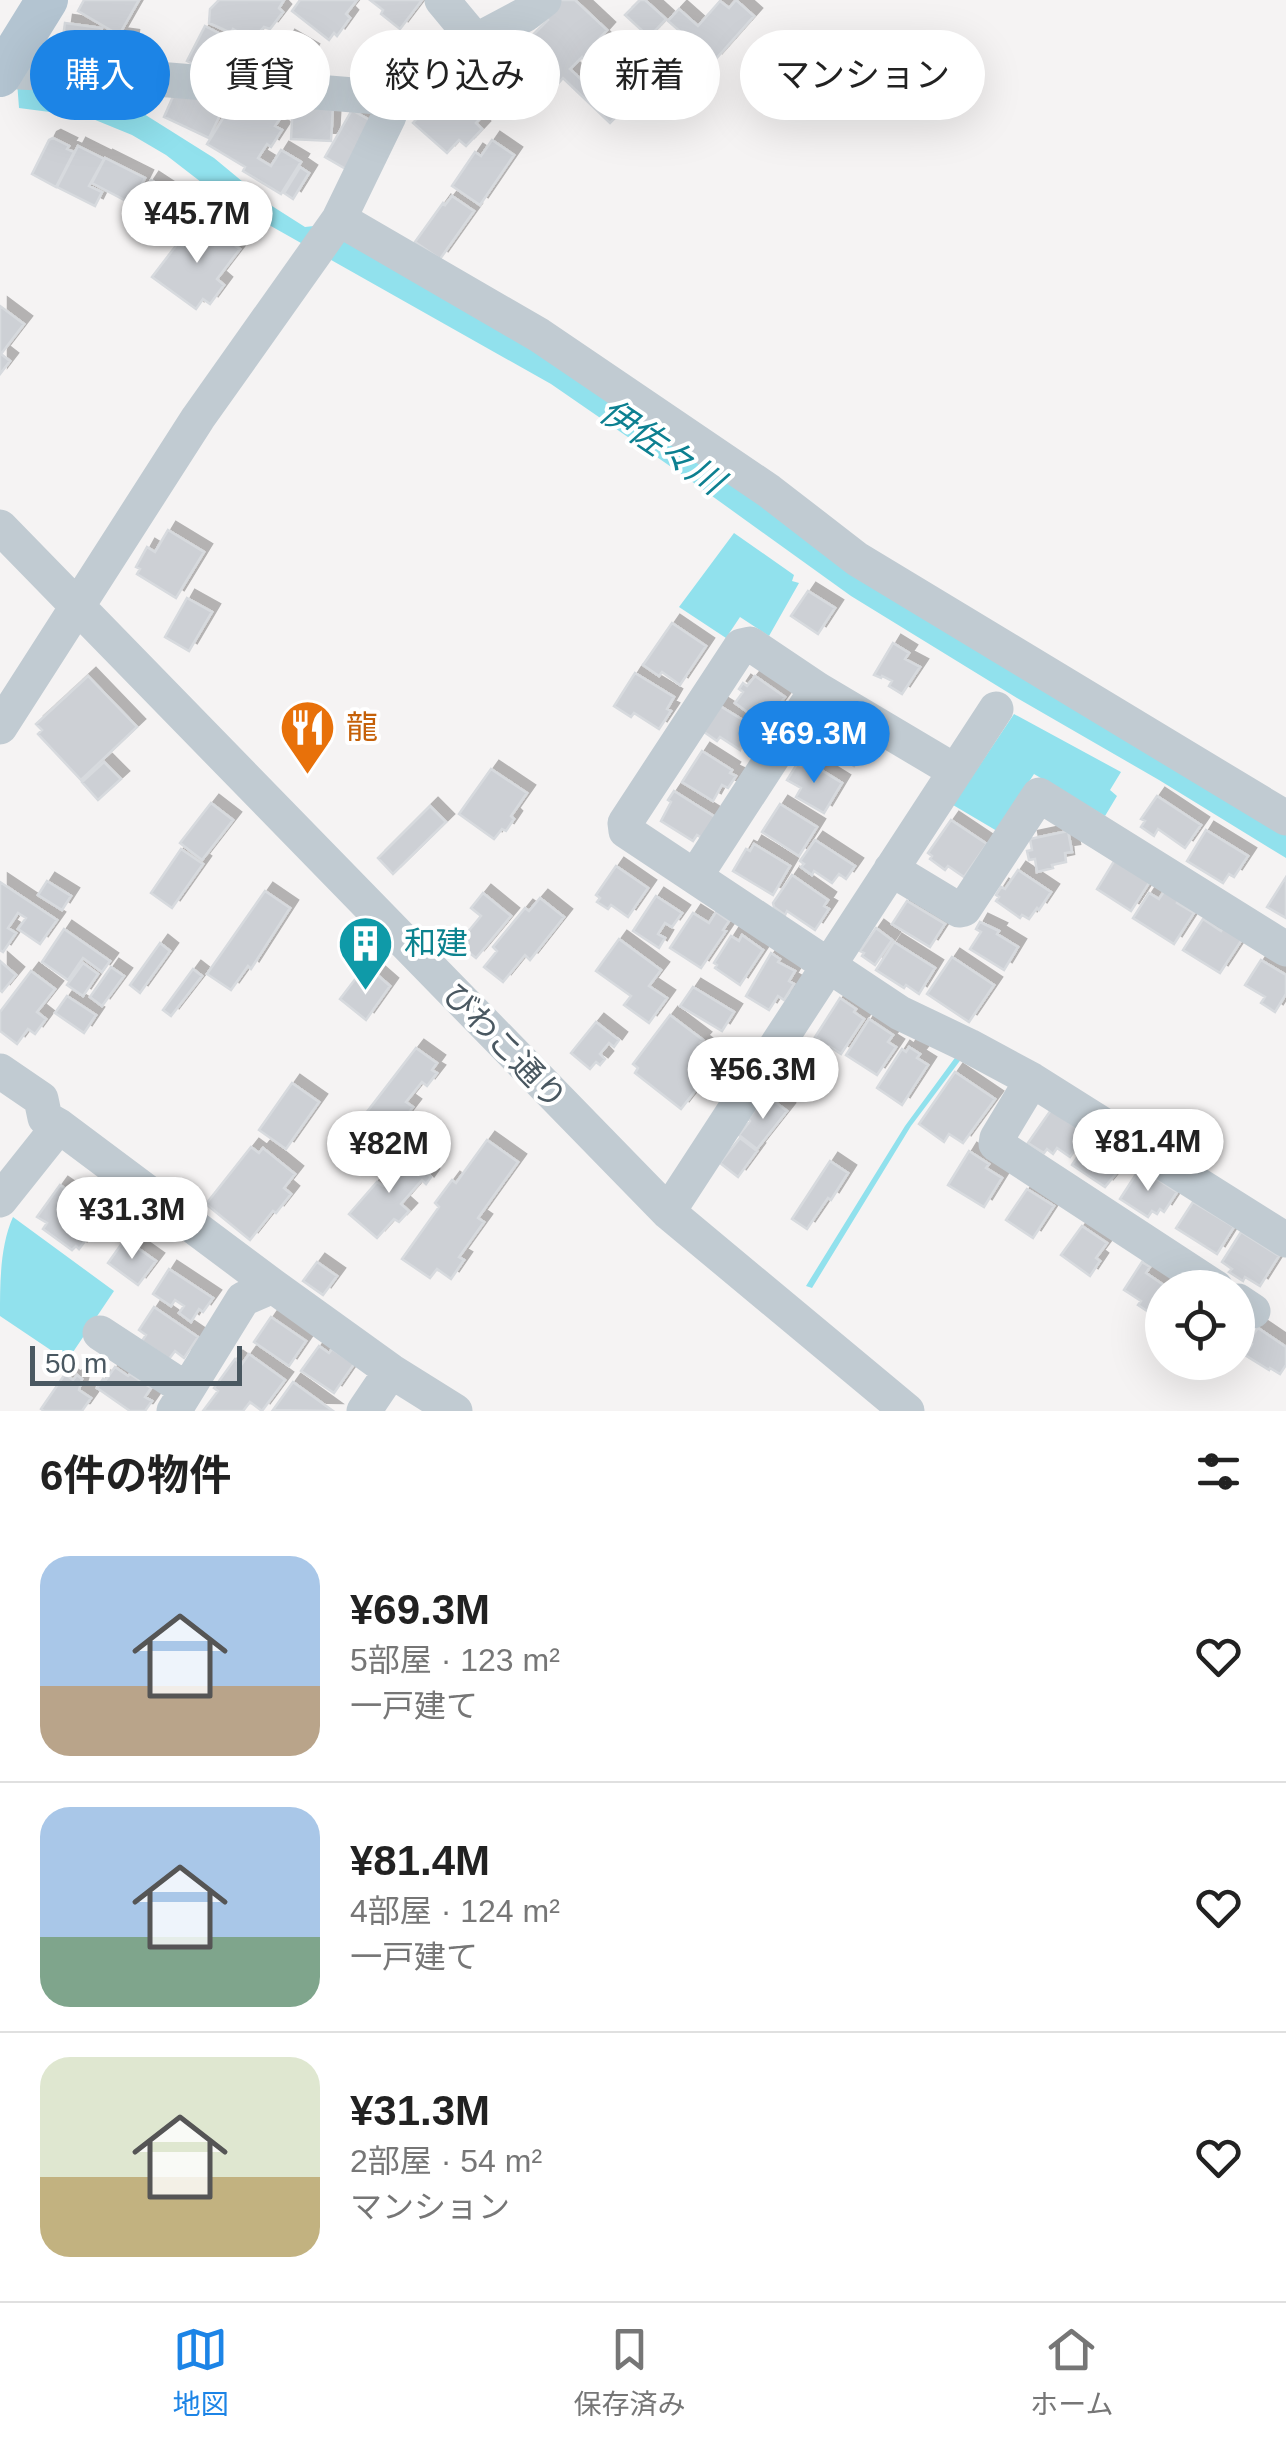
<!DOCTYPE html>
<html lang="ja">
<head>
<meta charset="utf-8">
<style>
	body { margin:0; font-family:Helvetica,"Noto Sans JP",sans-serif; background:#f6f6f6; color:#222; height:100vh; display:flex; flex-direction:column; font-size:38px; white-space:nowrap }
	* { box-sizing:border-box; margin:0 }
	p { font-size:32px; color:#767676 }
	.icon { flex:none; width:55px; height:55px; fill:none; stroke:currentColor; stroke-width:2; stroke-linecap:round; stroke-linejoin:round }
	.map { position:relative; height:1411px; overflow:hidden }
	.drawer { display:flex; flex-direction:column; background:#fff; flex:1 }
	.drawer>* { flex:none }
	.guide { position:absolute; left:30px; top:30px; width:1228px; height:90px; display:flex; gap:20px }
	.fabs { position:absolute; left:1145px; top:1270px; display:grid; gap:20px }
	.fabs a { display:grid; place-items:center; width:110px; height:110px; border-radius:50%; background:#fff; box-shadow:0 10px 40px #0002; font-size:50px }
	.scale { position:absolute; left:30px; bottom:25px; width:212px; box-sizing:border-box; padding-left:10px; border:5px solid #4a5861; border-top:0; font-size:28px; line-height:35px; white-space:nowrap; color:#4a5861; -webkit-text-stroke:8px #fff; paint-order:stroke }
	.price { position:absolute; translate:-50% -85px; padding:0 22px; border-radius:35px; background:#fff; color:#222; font-size:32px; line-height:65px; filter:drop-shadow(0 2px 5px #0008) }
	.price::after { content:''; position:absolute; left:50%; top:60px; width:30px; height:22px; margin-left:-15px; background:inherit; clip-path:polygon(0 0,100% 0,50% 100%) }
	.price.selected { background:#1c84e6; color:#fff }
	ul { padding:0; list-style:none }
	li { display:flex; align-items:center; gap:30px; height:250px; padding:0 40px }
	li+li { border-top:2px solid #e0e0e0 }
	li span { display:grid; place-items:center; flex:none; width:280px; height:200px; border-radius:30px; color:#555 }
	li>.icon { margin-inline-start:auto }
	span .icon { width:120px; height:120px; fill:#fffc; stroke-width:1 }
	li b { font-size:42px }
	h2 { display:flex; justify-content:space-between; align-items:center; height:120px; padding:0 40px; font-size:42px }
	.tag { padding:0 35px; border-radius:45px; background:#fff; box-shadow:0 10px 40px #0002; font-size:35px; line-height:90px }
	.tag.selected { background:#1c84e6; color:#fff }
	.menu { display:flex; justify-content:space-around; align-items:center; height:140px; border-top:2px solid #e0e0e0; background:#fff; font-size:28px; color:#767676 }
	.menu a { display:grid; justify-items:center; gap:5px }
	.menu .selected { color:#1c84e6 }
	.map>svg:first-child { display:block }
	.water { fill:#91e1ed }
	.building { fill:#cdd0d5; stroke:#d7dade; stroke-width:2.5; filter:url(#shadow) }
	.lines { fill:none; stroke-linecap:round; stroke-linejoin:round }
	.minor { stroke:#c1cbd2; stroke-width:35 }
	.major { stroke:#b3c4d1; stroke-width:42 }
	.labels { text-anchor:middle; dominant-baseline:central; stroke-width:8; stroke-linejoin:round; paint-order:stroke }
	.food-label { font-size:32px; fill:#c56008; stroke:#fff; text-anchor:start }
	.culture-label { font-size:32px; fill:#0d838f; stroke:#fff; text-anchor:start }
	.street-label { font-size:32px; fill:#4a5861; stroke:#fff }
	.water-label { font-size:35px; font-style:italic; fill:#0d8091; stroke:#fff }
</style>
</head>
<body>
<div class="map">
<svg width="1286" height="1411" viewBox="0 0 1286 1411">
	<defs>
		<filter id="shadow"><feDropShadow dx="8" dy="-8" stdDeviation="0" flood-color="#0004"/></filter>
	</defs>
	<rect width="100%" height="100%" fill="#f5f3f3"/>
	<!-- water -->
	<path class="water" d="M17,81L73,88L117,97L214,158L272,206L305,227L323,225L465,304L1286,829V858L1159,780L1017,698L851,596L680,473L551,384L223,199L166,155L132,135L88,117L19,108Z
		M734,533L794,575L792,581L799,583L769,636L740,617L726,638L679,607Z
		M1014,714L1121,772L1110,790L1117,796L1105,816L1034,774L997,831L953,805Z
		M957,1055L962,1058L911,1126L812,1288L806,1286L905,1126Z
		M13,1217L114,1291L67,1361L0,1316C0,1283 0,1246 13,1217Z"/>
	<!-- building -->
	<path class="building" d="M84,0H139L119,35L78,11Z
		M219,0H284L279,8L283,12L270,29L264,27L252,40L233,29L231,33L209,23L210,9Z
		M300,0H357L346,14L350,18L337,36L334,33L329,40L292,11Z
		M370,0H422L400,29L381,14L383,10Z
		M558,0H575L607,30L600,38L605,43L587,62L582,57L570,69L589,87L621,54L644,75L619,102L625,108L610,123L563,78L557,85L533,62L535,59L522,46L548,20L544,15Z
		M640,0H645L666,19L649,37L625,15Z
		M736,0L754,16L714,61L668,21L679,9L698,26L720,1L729,8Z
		M65,23L102,28L101,34L131,38L127,68L60,59Z
		M205,26L228,38L210,73L187,61Z
		M231,34L247,43L228,78L212,70Z
		M287,38L311,52L296,80L271,67Z
		M457,74L492,105L476,123L482,129L466,146L459,140L447,153L413,123Z
		M175,92L227,100L209,138L164,117Z
		M238,94L279,120L275,126L282,130L271,147L267,144L258,158L271,166L281,150L301,162L281,194L243,171L245,167L207,144Z
		M293,103L333,106L331,141L291,139Z
		M352,110L378,125L351,172L325,157Z
		M53,138L69,146L67,149L74,152L56,187L32,174L49,140Z
		M492,140L514,155L480,205L452,186L475,152L481,156Z
		M78,146L104,159L89,186L102,192L95,206L57,187Z
		M105,158L145,178L132,204L92,183Z
		M300,167L309,173L293,199L284,193Z
		M151,180L174,195L157,221L134,206Z
		M452,196L474,211L440,259L415,242L443,203L445,205Z
		M202,221L240,249L217,279L224,285L210,304L203,299L196,309L152,277L178,243L183,246Z
		M0,306L24,324L1,354L10,361L0,374Z
		M168,530L204,552L176,598L137,574L140,569L136,567L147,547L155,552Z
		M808,591L835,608L818,634L791,616Z
		M187,598L212,612L189,651L165,637Z
		M672,623L706,646L680,685L662,672L659,676L643,665Z
		M893,643L909,653L905,659L920,667L902,694L889,686L892,681L882,676L881,678L874,675Z
		M635,673L674,697L667,709L671,711L659,729L634,713L631,717L614,706Z
		M88,676L137,727L81,780L38,734L42,730L36,724Z
		M755,676L785,697L773,713L765,707L757,719L735,703L743,692L739,689L743,683L747,686Z
		M720,706L759,730L752,741L750,739L744,749L741,747L740,750L720,737L717,741L704,732Z
		M834,718L870,742L854,766L839,756L837,760L816,746Z
		M702,751L732,770L730,773L736,776L728,788L722,785L713,801L682,782Z
		M805,760L842,783L824,813L796,797L801,788L787,780L797,764L801,766Z
		M104,762L121,779L98,800L82,782Z
		M491,769L527,793L511,816L514,819L506,831L502,829L494,839L459,814Z
		M674,791L715,817L702,838L697,835L693,841L661,821L671,802L668,800Z
		M1157,796L1201,825L1185,848L1158,829L1154,836L1141,827L1145,821L1141,819Z
		M211,803L233,820L202,860L180,843Z
		M780,804L817,827L799,856L762,832Z
		M430,806L446,822L393,874L378,858Z
		M951,820L987,844L964,877L948,866L945,870L930,859L932,856L928,853Z
		M1206,830L1248,856L1234,877L1229,874L1223,883L1187,861Z
		M1068,831L1072,852L1065,853L1066,862L1052,865L1053,868L1037,872L1035,859L1029,860L1027,851L1032,850L1030,839Z
		M815,840L855,866L846,879L839,874L832,883L814,871L812,875L801,867L804,864L800,861Z
		M754,844L790,866L773,895L733,871L746,849L750,851Z
		M181,849L203,864L172,908L151,893Z
		M1116,858L1151,880L1131,911L1097,889Z
		M616,866L648,888L628,917L611,905L608,909L597,902L600,898L596,895Z
		M1018,870L1051,892L1039,910L1037,908L1029,919L1022,915L1020,918L996,901L999,897L996,895L1001,887L1005,889Z
		M792,875L828,900L824,906L829,909L815,930L787,911L785,915L774,907L773,903Z
		M1286,877V918L1267,907Z
		M47,881L71,896L62,910L38,895Z
		M0,882L57,920L40,944L18,929L26,918L18,913L8,928L16,933L3,952L0,950Z
		M1165,890L1180,899L1177,903L1194,913L1174,944L1133,918L1149,893L1159,899Z
		M265,891L290,908L251,969L248,966L231,990L207,974Z
		M483,893L511,916L476,958L458,944L481,916L471,908Z
		M656,896L682,913L672,927L665,923L658,934L665,938L659,948L633,931Z
		M540,898L564,917L530,960L525,955L503,982L484,967L497,951L493,947L525,908L529,911Z
		M907,901L945,924L930,947L892,924Z
		M716,912L729,921L723,930L726,931L701,968L670,948L693,913L709,923Z
		M1203,919L1221,931L1224,926L1243,938L1220,973L1183,950Z
		M980,922L999,931L997,934L1018,947L1004,970L970,949L981,932L976,929Z
		M876,928L892,940L875,965L862,956L864,953L860,951Z
		M64,929L110,961L102,972L83,958L68,980L42,962Z
		M742,935L763,950L740,985L715,968L717,965L714,963L731,936L739,941Z
		M619,939L661,970L649,986L667,998L649,1023L624,1005L631,996L596,971Z
		M894,942L935,968L919,994L906,985L904,988L876,970Z
		M160,943L170,951L140,993L130,985Z
		M771,953L780,959L778,962L795,971L789,981L794,984L784,1000L778,996L769,1010L746,996Z
		M952,957L994,985L969,1022L927,994Z
		M1261,960L1286,975V994L1275,1012L1261,1003L1265,997L1245,985Z
		M0,961L16,975L2,992L0,990Z
		M83,963L98,974L83,996L67,985Z
		M366,965L390,986L366,1020L340,999Z
		M111,967L124,976L102,1006L90,997Z
		M193,969L202,976L171,1016L163,1010Z
		M31,971L55,989L37,1012L46,1019L35,1034L28,1029L17,1044L0,1031V1012Z
		M693,987L734,1012L722,1031L680,1006Z
		M67,996L96,1015L84,1033L55,1013Z
		M840,998L856,1009L854,1012L864,1019L841,1054L829,1046L826,1049L817,1043L819,1039L815,1037Z
		M670,1015L703,1040L700,1043L718,1056L709,1067L712,1069L681,1109L635,1073L638,1068L633,1064Z
		M869,1019L893,1035L888,1042L896,1047L877,1075L846,1055Z
		M596,1022L619,1040L614,1047L609,1043L600,1054L605,1059L600,1065L596,1062L590,1069L571,1053Z
		M909,1047L920,1054L917,1058L928,1065L902,1105L877,1088L902,1049L906,1052Z
		M416,1048L437,1063L432,1070L437,1073L427,1086L422,1082L406,1102L413,1107L380,1150L353,1130Z
		M955,1072L995,1099L963,1143L949,1134L944,1142L919,1124Z
		M292,1083L319,1102L286,1149L259,1130Z
		M766,1095L787,1111L757,1149L739,1135L750,1121L748,1119Z
		M1051,1110L1086,1134L1070,1157L1057,1148L1053,1154L1047,1149L1044,1153L1028,1143Z
		M1091,1137L1127,1160L1105,1187L1072,1165Z
		M740,1138L757,1151L738,1177L720,1163Z
		M487,1140L518,1162L478,1218L484,1222L459,1257L464,1260L451,1279L437,1269L430,1278L402,1259L439,1207L435,1203L452,1180L456,1183Z
		M251,1147L259,1153L263,1148L295,1174L284,1188L291,1194L276,1213L273,1211L250,1240L206,1204Z
		M969,1151L989,1164L986,1168L1002,1178L984,1207L948,1185Z
		M402,1152L431,1177L426,1184L422,1180L401,1204L409,1211L399,1222L394,1219L377,1238L349,1214L377,1182L383,1186L387,1182L380,1177Z
		M830,1161L848,1173L831,1200L828,1198L807,1229L792,1219Z
		M1140,1168L1177,1192L1164,1212L1160,1209L1157,1214L1152,1211L1148,1217L1120,1199Z
		M111,1171L165,1209L144,1237L119,1219L125,1210L113,1202L107,1211L91,1200Z
		M60,1185L99,1212L86,1230L91,1233L79,1249L76,1246L72,1250L43,1229L47,1223L37,1217Z
		M1027,1189L1054,1206L1033,1238L1006,1220Z
		M1193,1202L1234,1227L1217,1254L1176,1228Z
		M1082,1226L1107,1243L1096,1258L1100,1261L1090,1276L1061,1255Z
		M1241,1232L1279,1256L1260,1286L1245,1277L1243,1281L1229,1272L1232,1269L1222,1262Z
		M125,1239L156,1261L138,1285L108,1263Z
		M317,1262L337,1276L323,1295L303,1281Z
		M1142,1262L1150,1267L1146,1273L1168,1288H1162V1299L1153,1315L1138,1305L1141,1301L1124,1290Z
		M169,1269L213,1298L203,1312L199,1309L191,1322L179,1313L184,1306L175,1300L171,1306L153,1294Z
		M154,1307L198,1337L184,1358L175,1351L169,1359L142,1341L146,1335L139,1330Z
		M271,1317L306,1341L289,1366L254,1342Z
		M1258,1328L1286,1347V1365L1280,1374L1270,1368L1269,1370L1245,1355L1252,1344L1248,1341Z
		M319,1346L329,1353L332,1349L354,1364L334,1393L301,1371Z
		M249,1354L285,1380L262,1411L250,1402L243,1411H203L218,1391L214,1388L235,1359L242,1364Z
		M115,1367L128,1376L130,1374L151,1388L145,1397L152,1401L145,1411H130L97,1388L103,1379L105,1381Z
		M65,1374L73,1380L77,1375L82,1379L79,1390L91,1398L82,1411H44L41,1409Z
		M293,1382L333,1411L273,1410Z"/>
	<g class="lines">
		<!-- minor -->
		<path class="minor" d="M442,0L476,41
			M0,71L169,80L390,98
			M339,219L539,335L769,491L857,559L1286,818
			M0,527L668,1212L907,1411
			M0,727L198,418L339,219L389,116L390,98L419,71L526,14L544,0
			M955,771L817,689L750,644L741,646L625,823L626,831L900,1013L969,1046L1032,1080L1286,1240
			M891,869L959,910L964,909L1039,795L1286,949
			M696,875L817,689
			M0,1071L41,1099L45,1118L59,1126L273,1286L391,1371L455,1411
			M1032,1080L997,1138L996,1144L1216,1288
			M0,1200L59,1126
			M668,1212L996,709
			M1238,1301L1253,1311
			M100,1333L187,1390
			M174,1411L243,1299L273,1286
			M364,1411L391,1371"/>
		<!-- major -->
		<path class="major" d="M0,76L47,0"/>
	</g>
	<!-- icons -->
	<defs>
		<symbol id="restaurant-pin" viewBox="-11 -11 22 30"><path d="M0 17L-7.5 6A9.5 9.5 0 1 1 7.5 6Z" fill="#e8710a" stroke="#fff"/><path d="M-5-6h1v4h1v-4h1v4h1v-4h1v5L-1.5 .5V6h-2V.5L-5-1ZM5-6V6H3V1.5H1.5Q1.5-4 5-6Z" fill="#fff"/></symbol>
		<symbol id="building-pin" viewBox="-11 -11 22 30"><path d="M0 17L-7.5 6A9.5 9.5 0 1 1 7.5 6Z" fill="#0f9aa8" stroke="#fff"/><path d="M-4-6H4V6H1V3H-1V6H-4ZM-2.5-4.3h1.7v1.8h-1.7ZM.8-4.3h1.7v1.8H.8ZM-2.5-1h1.7V.8h-1.7ZM.8-1h1.7V.8H.8Z" fill="#fff"/></symbol>
	</defs>
	<g fill-rule="evenodd">
		<use href="#restaurant-pin" x="276" y="696" width="63" height="86"/>
		<use href="#building-pin" x="334" y="912" width="63" height="86"/>
	</g>
	<g class="labels">
		<!-- food labels -->
		<g class="food-label">
			<text x="346" y="727">龍</text>
		</g>
		<!-- culture labels -->
		<g class="culture-label">
			<text x="404" y="943">和建</text>
		</g>
		<!-- street labels -->
		<g class="street-label">
			<text transform="translate(505 1046) rotate(46)">びわこ通り</text>
		</g>
		<!-- water labels -->
		<g class="water-label">
			<text transform="translate(662 446) rotate(34)">伊佐々川</text>
		</g>
	</g>
</svg>
<div class="fabs">
<a><svg class="icon" aria-label="locate" viewBox="0 0 24 24"><circle cx="12" cy="12" r="6"/><path d="M12 2v4M12 18v4M2 12h4M18 12h4"/></svg></a>
</div>
<div class="scale">50 m</div>
<b class="price" style="left:197px;top:266px">¥45.7M</b>
<b class="price selected" style="left:814px;top:786px">¥69.3M</b>
<b class="price" style="left:763px;top:1122px">¥56.3M</b>
<b class="price" style="left:1148px;top:1194px">¥81.4M</b>
<b class="price" style="left:389px;top:1196px">¥82M</b>
<b class="price" style="left:132px;top:1262px">¥31.3M</b>
<div class="guide">
<a class="tag selected">購入</a>
<a class="tag">賃貸</a>
<a class="tag">絞り込み</a>
<a class="tag">新着</a>
<a class="tag">マンション</a>
</div>
</div>
<section class="drawer">
<h2>6件の物件<svg class="icon" aria-label="filters" viewBox="0 0 24 24"><path d="M4 7h16M4 17h16"/><circle cx="9" cy="7" r="2"/><circle cx="15" cy="17" r="2"/></svg></h2>
<ul>
<li><span style="background:linear-gradient(#a9c7e8 65%,#b9a48a 0)"><svg class="icon" aria-label="home" viewBox="0 0 24 24"><path d="M3 11l9-7 9 7M6 9v11h12V9"/></svg></span><div><b>¥69.3M</b><p>5部屋 · 123 m²</p><p>一戸建て</p></div><svg class="icon" aria-label="heart" viewBox="0 0 24 24"><path d="M12 20l-8-8c-3-5 5-10 8-4 3-6 11-1 8 4z"/></svg></li>
<li><span style="background:linear-gradient(#a9c7e8 65%,#7fa58c 0)"><svg class="icon" aria-label="home" viewBox="0 0 24 24"><path d="M3 11l9-7 9 7M6 9v11h12V9"/></svg></span><div><b>¥81.4M</b><p>4部屋 · 124 m²</p><p>一戸建て</p></div><svg class="icon" aria-label="heart" viewBox="0 0 24 24"><path d="M12 20l-8-8c-3-5 5-10 8-4 3-6 11-1 8 4z"/></svg></li>
<li><span style="background:linear-gradient(#dfe7d0 60%,#c2b280 0)"><svg class="icon" aria-label="home" viewBox="0 0 24 24"><path d="M3 11l9-7 9 7M6 9v11h12V9"/></svg></span><div><b>¥31.3M</b><p>2部屋 · 54 m²</p><p>マンション</p></div><svg class="icon" aria-label="heart" viewBox="0 0 24 24"><path d="M12 20l-8-8c-3-5 5-10 8-4 3-6 11-1 8 4z"/></svg></li>
</ul>
</section>
<nav class="menu">
<a class="selected"><svg class="icon" aria-label="map" viewBox="0 0 24 24"><path d="M3 6l6-2 6 2 6-2v14l-6 2-6-2-6 2zM9 4v14M15 6v14"/></svg>地図</a>
<a><svg class="icon" aria-label="saved" viewBox="0 0 24 24"><path d="M7 4h10v16l-5-4-5 4z"/></svg>保存済み</a>
<a><svg class="icon" aria-label="home" viewBox="0 0 24 24"><path d="M3 11l9-7 9 7M6 9v11h12V9"/></svg>ホーム</a>
</nav>
</body>
</html>
